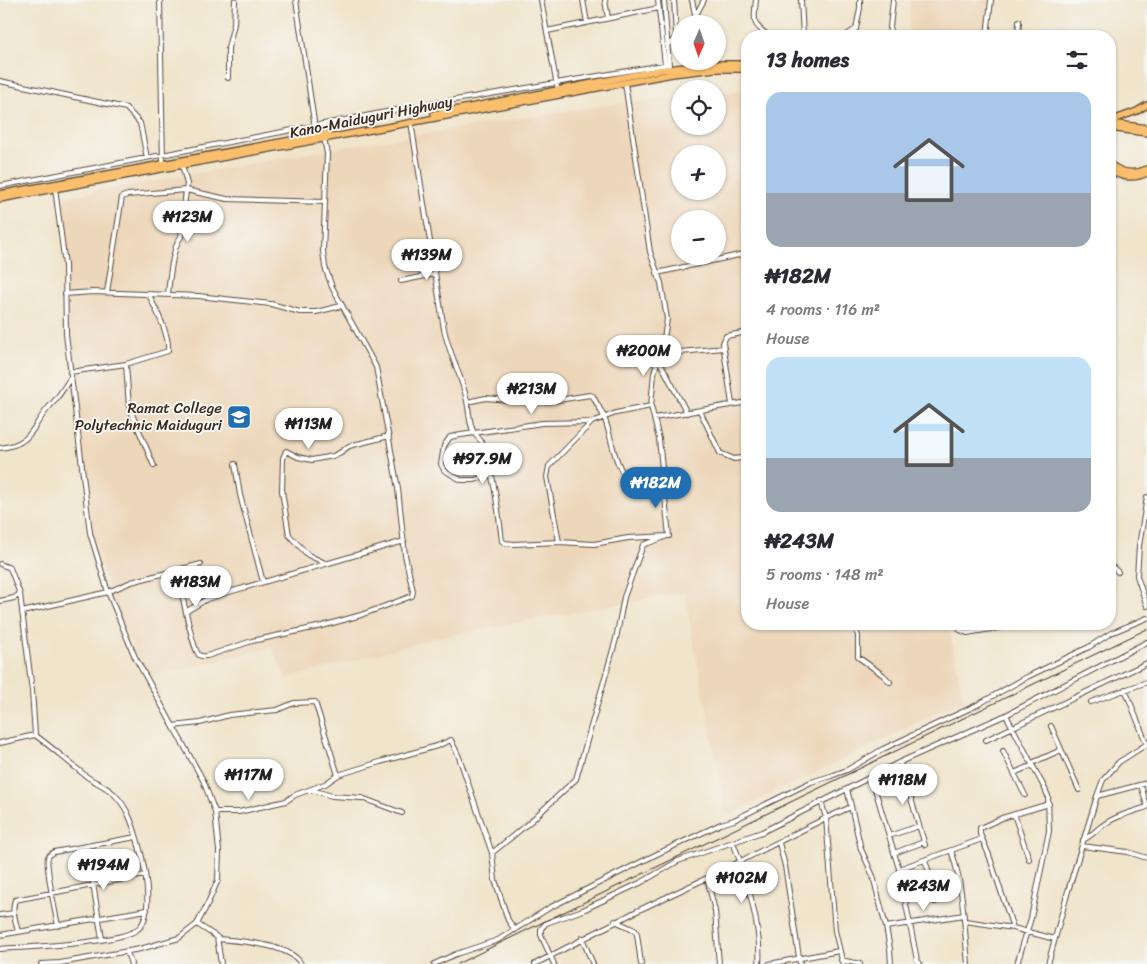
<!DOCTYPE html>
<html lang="en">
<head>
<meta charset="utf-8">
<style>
	body { margin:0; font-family:Sriracha,sans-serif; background:#f2f2f3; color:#2b2b33; height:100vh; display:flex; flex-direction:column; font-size:19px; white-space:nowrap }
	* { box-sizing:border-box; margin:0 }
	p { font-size:16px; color:#7c7c81 }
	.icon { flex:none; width:28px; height:28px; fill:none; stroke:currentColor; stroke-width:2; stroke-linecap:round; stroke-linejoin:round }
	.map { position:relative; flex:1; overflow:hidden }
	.sheet { position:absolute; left:741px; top:30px; width:375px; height:600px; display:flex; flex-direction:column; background:#fff; border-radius:20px; box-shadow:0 1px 4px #0004 }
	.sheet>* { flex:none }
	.needle { width:32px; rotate:182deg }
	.fabs { position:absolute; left:671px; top:15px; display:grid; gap:10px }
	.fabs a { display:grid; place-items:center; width:55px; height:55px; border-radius:50%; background:#fff; box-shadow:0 1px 4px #0004; font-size:25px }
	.price { position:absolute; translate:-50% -42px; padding:0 11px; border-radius:18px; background:#fff; color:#222; font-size:16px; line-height:32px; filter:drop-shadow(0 1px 2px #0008) }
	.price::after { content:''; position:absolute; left:50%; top:30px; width:15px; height:11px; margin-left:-8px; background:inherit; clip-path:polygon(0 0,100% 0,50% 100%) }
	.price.current { background:#1f6fb2; color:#fff }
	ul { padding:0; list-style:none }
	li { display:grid; align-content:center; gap:10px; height:265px; padding:0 25px }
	li span { display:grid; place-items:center; height:155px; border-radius:15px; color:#555 }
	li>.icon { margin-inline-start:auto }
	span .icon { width:90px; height:90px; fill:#fffc; stroke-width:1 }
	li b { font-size:21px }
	h2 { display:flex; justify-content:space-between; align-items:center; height:60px; padding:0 25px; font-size:21px }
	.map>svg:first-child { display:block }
	.built { fill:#edd7ba; fill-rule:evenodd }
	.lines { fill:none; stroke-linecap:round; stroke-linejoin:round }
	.minor-casing { stroke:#564638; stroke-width:6 }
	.highway-casing { stroke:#564638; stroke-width:8 }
	.minor { stroke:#fff; stroke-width:4 }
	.highway { stroke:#f9bf6d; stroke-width:5.5 }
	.rail { stroke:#3b2a1e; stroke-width:1 }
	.labels { text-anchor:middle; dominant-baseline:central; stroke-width:4; stroke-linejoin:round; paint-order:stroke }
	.street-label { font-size:15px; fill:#3b2a1e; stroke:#f6f6f2 }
	.poi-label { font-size:15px; fill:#3b2a1e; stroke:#f6f6f2; text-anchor:end }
</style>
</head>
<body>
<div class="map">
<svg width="1147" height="964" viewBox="0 0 1147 964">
	<rect width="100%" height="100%" fill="#f6f6f2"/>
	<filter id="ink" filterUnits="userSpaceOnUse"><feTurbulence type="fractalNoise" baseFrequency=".02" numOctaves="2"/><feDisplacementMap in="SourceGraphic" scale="10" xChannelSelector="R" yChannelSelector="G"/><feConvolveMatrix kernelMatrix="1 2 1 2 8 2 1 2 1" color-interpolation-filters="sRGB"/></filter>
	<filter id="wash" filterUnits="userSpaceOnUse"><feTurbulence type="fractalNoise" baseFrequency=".0096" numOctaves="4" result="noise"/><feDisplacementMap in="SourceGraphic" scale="20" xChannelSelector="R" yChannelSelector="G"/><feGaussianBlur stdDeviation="1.12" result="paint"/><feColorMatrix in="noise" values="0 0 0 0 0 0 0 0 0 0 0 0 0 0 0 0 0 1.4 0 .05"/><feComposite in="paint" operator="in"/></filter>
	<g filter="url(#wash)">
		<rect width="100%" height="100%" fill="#f0e4cb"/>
		<!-- built -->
		<path class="built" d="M910,0H990L984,36H908Z
			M747,90L748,624H948L964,700L727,816L684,592L439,637L286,679L272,647L147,678L112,601L92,533L66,327L67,272L60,198L354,145L599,106L680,97V126H718V93ZM680,154H718V191H680ZM680,219H718V256H680Z"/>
	</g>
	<g filter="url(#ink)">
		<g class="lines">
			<defs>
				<path id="minor" d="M160,0L163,164
					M296,0L316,135
					M541,0L557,86
					M583,0L587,23
					M605,0L608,18
					M658,0L665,65
					M664,0L669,65
					M692,0L695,14
					M756,0C754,20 751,24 769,36
					M801,0L803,36
					M691,24L704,0
					M547,31L659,8
					M845,36L856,29L860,8V0
					M889,36L893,0
					M987,36L991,0
					M1018,36L1019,21
					M667,45L673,41L676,35L674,0
					M228,78V48L234,24L235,0
					M0,81L126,108L140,123L147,158
					M625,83L650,252L661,283L667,319L664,338L654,373L651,406L659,439L669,536
					M411,122L444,329C449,354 462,376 467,401C469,411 469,421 473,431C475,436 480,438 482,443C494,474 498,508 502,541L505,543L514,544L559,542L594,544L628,538L669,536
					M182,165L187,184L186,190L227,199L325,202
					M0,186L407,108L669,64
					M55,188L65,265L66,334L90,533L108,592L131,582L201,564
					M416,260L431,255
					M657,273L748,253
					M401,281L435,274
					M107,292L122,197L128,195L186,190L181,237C173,245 169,281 168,294
					M65,294L93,292L198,296L271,304L300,312H316L341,306
					M126,364L129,407L154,466
					M70,372L126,364L168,351C170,335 155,308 148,293
					M467,402L486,398L531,402L552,401L590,395L593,396C596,403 601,410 604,417C613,439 613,468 632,483L662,479
					M732,404L723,343L726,336L748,332
					M700,411L720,453L734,459L748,457
					M687,413L660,362L658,354L724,348
					M654,418L748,402
					M0,448C34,444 31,426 50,406C58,398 64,388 71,377
					M235,464L240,495L263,582
					M491,474L475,480H461L444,470L441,464L444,446L450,437L461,435L542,423L592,422
					M1147,497L1139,546L1137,576L1147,606
					M559,542L547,477L549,466L592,422L616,413L651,406
					M325,563L308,555L289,535L282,491L283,458L286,451L298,457L312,460L333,456L341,452L349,446L389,436
					M0,564L10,568L20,594L32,691L35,735
					M1110,565L1118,572
					M177,570C180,583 192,649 199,655C202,657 204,656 207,656L252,641L322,626L361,615L412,596L413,591L405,555L398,489L376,367L332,287L325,267L323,251L327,154L324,138
					M0,601L14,598L20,594
					M187,611L207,599L226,593L404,541
					M22,612L108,592L135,657L173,726L200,723L229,715L277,710L294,703L315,702L338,775
					M854,624L858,636V657L883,675L890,682
					M957,624L960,630L967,633L1022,624
					M1125,689L1147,745
					M1091,702L1147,682
					M1006,715L1045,789L1048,796L1049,831L1031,918L1017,964
					M173,726L203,780L215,812L219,851L218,880L207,905L197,924
					M1051,726L1079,790
					M986,740L1147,663
					M0,743L35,735C53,748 68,762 86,776C94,782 106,786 114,794C120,800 126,809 129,816C139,838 159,911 138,929C122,943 26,947 0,949
					M1003,751L1014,773L1033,765
					M900,762L925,845
					M1032,763L1061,750
					M1014,773L1025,795
					M871,776L899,869L917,960L920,964
					M1141,785L1147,806
					M312,790L332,796L362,798L402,813
					M1097,796L1147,783
					M821,801L826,818L835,931L843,964
					M215,812H239L286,801L295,795L325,784L338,775L380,762L437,746L451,740L459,757L492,853L495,880L508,920L515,930
					M1014,814L1029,859
					M889,836L919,826
					M1083,840C1091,836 1095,831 1102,826C1115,816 1132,812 1147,807
					M733,842C746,876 762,928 759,964
					M779,843L785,866L800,964
					M87,846L102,939
					M1082,846L1128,852L1147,858
					M951,850C964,887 964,926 968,964
					M492,853L531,821L576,779L616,639L624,597L643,545L665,537
					M894,853L924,842
					M925,861L931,877L935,902
					M899,869L982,839
					M707,878L715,911L719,964
					M0,915L14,913
					M615,921L635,930L637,934L641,964
					M965,921L1013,928L1055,939
					M58,926C56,915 45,865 48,857C49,855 51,854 54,852L136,837
					M886,927L964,915
					M1013,928L989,855L980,834V828L1002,818L1049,804
					M18,932C16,922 11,909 15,900L145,875
					M0,935L147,910
					M582,938L593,964
					M218,939C238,941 291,944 301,964
					M127,952L131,964
					M841,960L860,964
					M41,964L60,963L140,949L179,938L197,924L217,937L221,964
					M434,964L456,954L498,940L549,908L657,854L721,824L734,820L811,782L831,776L847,770L883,749L977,705L1027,677L1089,647L1111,633L1147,618
					M535,964L639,910L707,878L826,818L851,807
					M554,964L541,935V929L546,923L583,910L642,882L678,861L762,832L847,789
					M769,964L839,951
					M891,964L890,949L886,927L873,876L861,849L847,789L900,762L1006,715L1147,642
					M1048,964L1068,891L1097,796L1103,780L1119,762L1147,744"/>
				<path id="highway" d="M434,114L660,70L710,64H748
					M1110,121L1137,111L1147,105
					M1110,123L1147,128
					M1110,128L1147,133
					M1110,164C1121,173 1134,175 1147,169
					M1110,170C1121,178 1135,179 1147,173
					M0,194L329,133
					M0,199L672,74L715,69H748"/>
			</defs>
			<!-- minor casing -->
			<use href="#minor" class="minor-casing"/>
			<!-- highway casing -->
			<use href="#highway" class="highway-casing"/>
			<!-- minor -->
			<use href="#minor" class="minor"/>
			<!-- highway -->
			<use href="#highway" class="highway"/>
			<!-- rail -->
			<path class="rail" d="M457,964L1147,629"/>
		</g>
	</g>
	<!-- icons -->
	<defs>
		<symbol id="school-square" viewBox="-11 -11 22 22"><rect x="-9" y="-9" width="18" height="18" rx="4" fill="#1f6fb2" stroke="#f6f6f2"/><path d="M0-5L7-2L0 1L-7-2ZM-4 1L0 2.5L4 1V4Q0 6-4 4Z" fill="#fff"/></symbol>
	</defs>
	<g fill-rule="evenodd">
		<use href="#school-square" x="225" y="403" width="28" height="28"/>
	</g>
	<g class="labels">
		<!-- street labels -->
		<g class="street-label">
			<text transform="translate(371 117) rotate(-11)">Kano-Maiduguri Highway</text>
		</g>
		<!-- poi labels -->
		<g class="poi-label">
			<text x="222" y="408">Ramat College<tspan x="222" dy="17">Polytechnic Maiduguri</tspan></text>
		</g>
	</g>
</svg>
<div class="fabs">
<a><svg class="needle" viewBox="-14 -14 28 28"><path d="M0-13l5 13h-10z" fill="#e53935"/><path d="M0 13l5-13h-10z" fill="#7c7c81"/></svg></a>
<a><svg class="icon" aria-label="locate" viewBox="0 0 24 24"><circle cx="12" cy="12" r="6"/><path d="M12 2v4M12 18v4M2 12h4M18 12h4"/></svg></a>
<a>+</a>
<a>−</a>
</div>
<b class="price" style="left:188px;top:243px">₦123M</b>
<b class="price" style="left:427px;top:281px">₦139M</b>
<b class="price" style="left:644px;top:377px">₦200M</b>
<b class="price" style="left:532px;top:415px">₦213M</b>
<b class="price" style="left:309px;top:450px">₦113M</b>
<b class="price" style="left:483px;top:485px">₦97.9M</b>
<b class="price current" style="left:656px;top:509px">₦182M</b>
<b class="price" style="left:196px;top:608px">₦183M</b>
<b class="price" style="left:249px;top:801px">₦117M</b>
<b class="price" style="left:903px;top:806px">₦118M</b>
<b class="price" style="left:104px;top:891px">₦194M</b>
<b class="price" style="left:742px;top:904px">₦102M</b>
<b class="price" style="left:924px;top:912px">₦243M</b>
<section class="sheet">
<h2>13 homes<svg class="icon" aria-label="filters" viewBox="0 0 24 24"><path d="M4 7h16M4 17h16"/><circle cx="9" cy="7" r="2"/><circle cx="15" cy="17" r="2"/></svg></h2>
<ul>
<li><span style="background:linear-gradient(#a9c7e8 65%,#9aa5b1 0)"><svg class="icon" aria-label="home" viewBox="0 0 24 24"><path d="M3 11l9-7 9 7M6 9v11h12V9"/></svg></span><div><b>₦182M</b><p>4 rooms · 116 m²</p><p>House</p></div></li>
<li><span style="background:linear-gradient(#bfe0f5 65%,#9aa5b1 0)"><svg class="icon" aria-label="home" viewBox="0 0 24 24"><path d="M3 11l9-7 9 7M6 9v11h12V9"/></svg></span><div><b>₦243M</b><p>5 rooms · 148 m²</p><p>House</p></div></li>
</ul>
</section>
</div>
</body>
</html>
